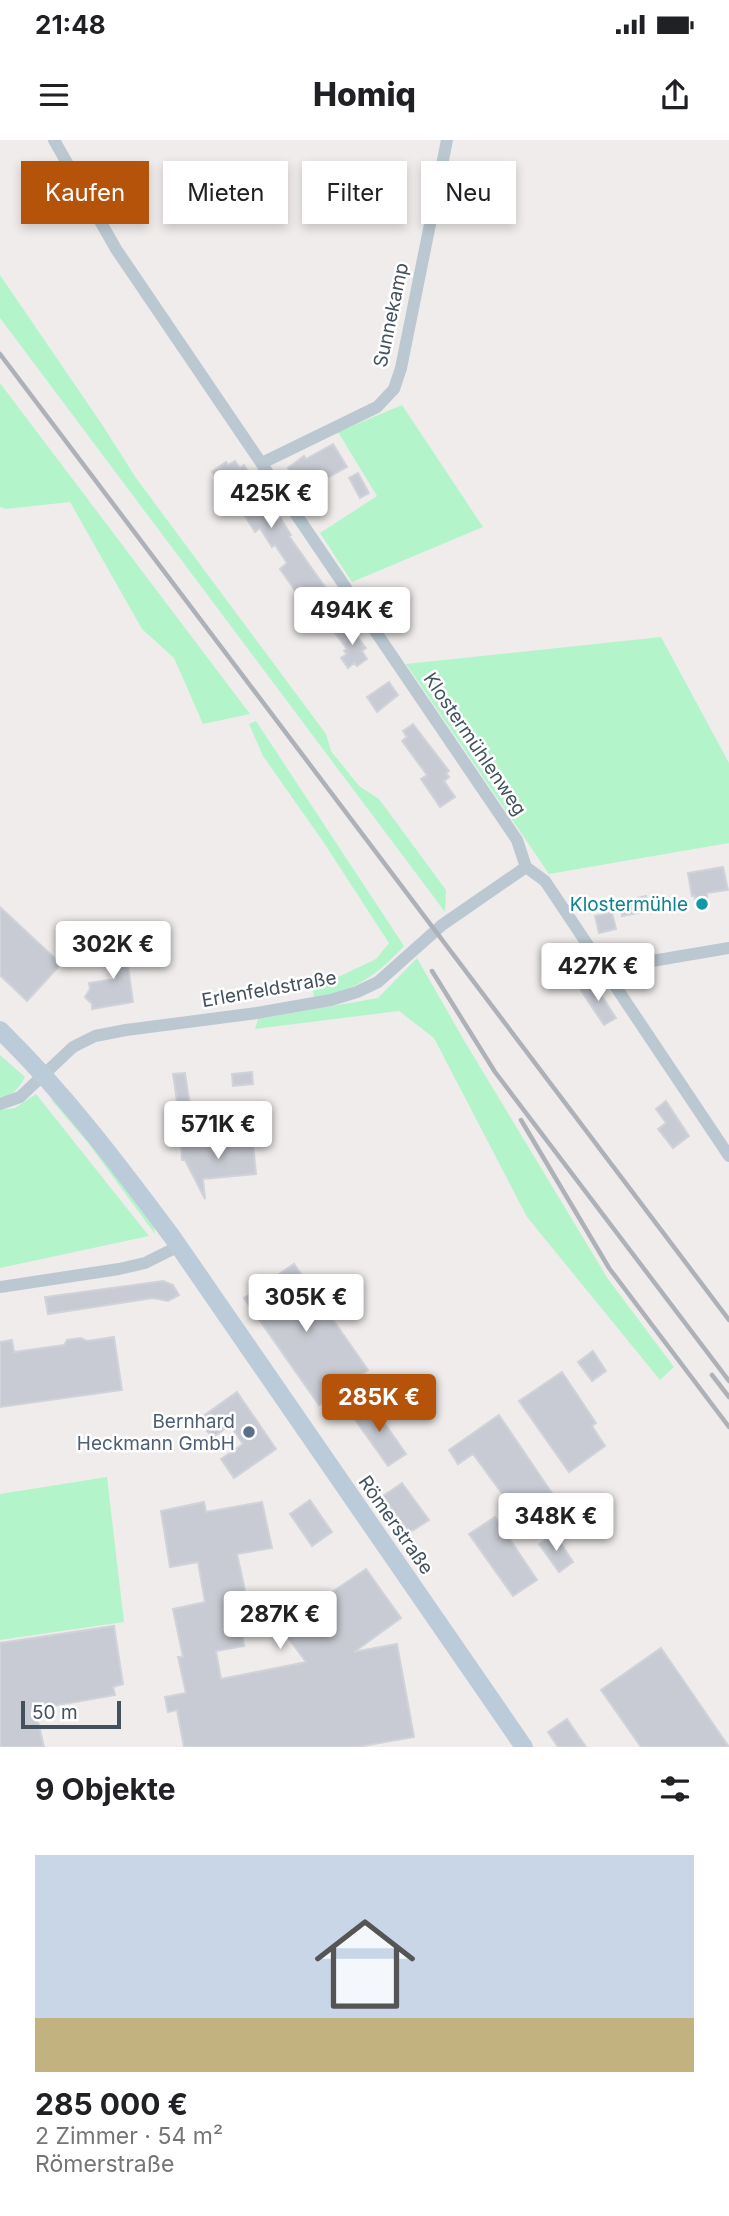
<!DOCTYPE html>
<html lang="de">
<head>
<meta charset="utf-8">
<style>
	body { margin:0; font-family:Inter,sans-serif; background:#f6f6f6; color:#202124; height:100vh; display:flex; flex-direction:column; font-size:26px; white-space:nowrap }
	* { box-sizing:border-box; margin:0 }
	p { font-size:23px; color:#757577 }
	.icon { flex:none; width:38px; height:38px; fill:none; stroke:currentColor; stroke-width:2; stroke-linecap:round; stroke-linejoin:round }
	.map { position:relative; height:1607px; overflow:hidden }
	.details { display:flex; flex-direction:column; background:#fff; flex:1 }
	.details>* { flex:none }
	.banner { position:absolute; left:21px; top:21px; width:688px; height:63px; display:flex; gap:14px }
	.scale { position:absolute; left:21px; bottom:18px; width:100px; box-sizing:border-box; padding-left:7px; border:4px solid #43515c; border-top:0; font-size:19px; line-height:24px; white-space:nowrap; color:#43515c; -webkit-text-stroke:5px #fff; paint-order:stroke }
	.price { position:absolute; translate:-50% -60px; padding:0 16px; border-radius:7px; background:#fff; color:#222; font-size:23px; line-height:46px; filter:drop-shadow(0 2px 4px #0008) }
	.price::after { content:''; position:absolute; left:50%; top:42px; width:21px; height:16px; margin-left:-10px; background:inherit; clip-path:polygon(0 0,100% 0,50% 100%) }
	.price.selected { background:#b45309; color:#fff }
	ul { padding:0; list-style:none }
	li { display:grid; align-content:center; gap:14px; height:371px; padding:0 35px }
	li span { display:grid; place-items:center; height:217px; border-radius:0px; color:#555 }
	li>.icon { margin-inline-start:auto }
	span .icon { width:126px; height:126px; fill:#fffc; stroke-width:1 }
	li b { font-size:30px }
	h2 { display:flex; justify-content:space-between; align-items:center; height:84px; padding:0 35px; font-size:30px }
	.tag { padding:0 24px; border-radius:0px; background:#fff; box-shadow:0 4px 10px #0003; font-size:24px; line-height:63px }
	.tag.selected { background:#b45309; color:#fff }
	.status { display:flex; justify-content:space-between; align-items:center; height:49px; padding:0 35px; background:#fff; direction:ltr }
	.status svg { height:19px; fill:currentColor }
	header { display:flex; justify-content:space-between; align-items:center; height:91px; padding:0 35px; background:#fff; font-size:32px; font-weight:800 }
	.map>svg:first-child { display:block }
	.green { fill:#b4f4cb }
	.building { fill:#c8cbd3; stroke:#d0d3d9; stroke-width:2 }
	.lines { fill:none; stroke-linecap:round; stroke-linejoin:round }
	.street { stroke:#bbc8d1; stroke-width:12 }
	.secondary { stroke:#bccbd9; stroke-width:18 }
	.rail { stroke:#aeb2b8; stroke-width:4.5 }
	.culture-dot { fill:#0f9aa8; stroke:#fff; stroke-width:2.5 }
	.service-dot { fill:#5c6f8a; stroke:#fff; stroke-width:2.5 }
	.labels { text-anchor:middle; dominant-baseline:central; stroke-width:5; stroke-linejoin:round; paint-order:stroke }
	.street-label { font-size:19px; fill:#43515c; stroke:#fff }
	.culture-label { font-size:19px; fill:#0d838f; stroke:#fff; text-anchor:end }
	.service-label { font-size:19px; fill:#4e5e75; stroke:#fff; text-anchor:end }
</style>
</head>
<body>
<div class="status"><b>21:48</b><svg viewBox="0 0 49 12"><path d="M0 12V9h3v3zM5 12V6h3v6zM10 12V3h3v9zM15 12V0h3v12zM26 1h20v11H26zM47 4h2v5h-2z"/></svg></div>
<header><svg class="icon" aria-label="menu" viewBox="0 0 24 24"><path d="M4 6h16M4 12h16M4 18h16"/></svg>Homiq<svg class="icon" aria-label="share" viewBox="0 0 24 24"><path d="M12 15V3M7 8l5-5 5 5M5 13v7h14v-7"/></svg></header>
<div class="map">
<svg width="729" height="1607" viewBox="0 0 729 1607">
	<rect width="100%" height="100%" fill="#f0ecec"/>
	<!-- green -->
	<path class="green" d="M0,135L103,286L136,338L326,594L331,611L359,646L379,659L446,750L445,772L0,178Z
		M0,243L250,574L203,584L174,518L142,489L70,362L6,369L0,367Z
		M402,265L483,387L352,442L320,393L377,356L338,292Z
		M661,497L729,623V703L549,734L406,524Z
		M256,581L404,806C376,836 355,851 314,858L313,849L376,819L389,803L322,700L263,616L249,584Z
		M417,818L465,902L608,1139L674,1227L660,1240L527,1077L434,898L399,871L255,889L258,879L378,858Z
		M0,915L25,937C19,948 13,956 0,957Z
		M36,954L149,1096L0,1128V970L15,968Z
		M51,957L59,961L154,1087L155,1094L88,1003L52,961Z
		M107,1337L124,1482L0,1500V1354Z"/>
	<!-- building -->
	<path class="building" d="M333,304L347,327L322,341L323,344L307,355L288,328L304,316L306,319Z
		M235,321L240,328L244,325L278,381L281,379L291,395L289,396L325,447L303,462L280,429L287,423L275,405L272,407L260,388L255,392L235,360L242,355L229,337L220,343L212,332L226,322L228,325Z
		M358,333L369,353L360,358L349,338Z
		M348,484L366,508L362,511L367,519L357,526L354,523L348,528L341,518L347,514L344,511L347,509L335,493Z
		M389,542L398,555L377,572L367,557Z
		M413,584L449,631L446,633L449,637L444,641L455,657L440,667L421,639L427,635L402,601L407,597L403,591Z
		M723,727L728,750L707,753L708,767L704,770L698,769L694,755L692,756L688,733Z
		M646,756L649,771L622,776L619,762Z
		M0,767L61,824L27,861L0,835Z
		M612,772L616,789L599,793L595,776Z
		M124,798L133,862L92,869V864L85,857L90,849L89,843L115,839L110,800Z
		M592,841L616,878L604,885L580,849Z
		M252,932L253,944L233,946L232,934Z
		M185,933L191,973L179,975L173,934Z
		M666,961L689,996L673,1008L658,989L666,983L656,969Z
		M200,998V1007L253,1003L256,1034L203,1039L205,1059L185,1020H182L181,1001Z
		M294,1124L368,1230L319,1265L244,1158Z
		M163,1141L173,1145L179,1155L168,1161L153,1158L48,1174L45,1157Z
		M114,1197L122,1250L0,1267V1202L12,1200L14,1212L64,1205L67,1200L81,1198L87,1201Z
		M593,1211L606,1231L592,1241L578,1222Z
		M562,1232L596,1283L592,1286L605,1306L569,1332L519,1261Z
		M237,1252L276,1309L234,1338L221,1319L243,1304L230,1285L212,1298L199,1279Z
		M370,1262L406,1314L388,1326L351,1274Z
		M499,1275L562,1368L538,1385L531,1376L523,1382L473,1314L458,1324L449,1310Z
		M402,1343L429,1380L409,1393L383,1356Z
		M310,1360L332,1392L312,1406L290,1374Z
		M204,1362L206,1372L262,1362L272,1408L237,1414L246,1455L236,1457L244,1506L216,1511L221,1539L306,1522L280,1487L366,1429L401,1478L354,1512L397,1504L414,1597L357,1607H184L177,1570L168,1572L165,1557L186,1553L178,1517H183L173,1469L205,1462L198,1422L170,1427L161,1371Z
		M495,1377L537,1440L513,1456L469,1394Z
		M555,1394L573,1422L559,1432L539,1404Z
		M114,1486L123,1544L113,1547L115,1555L35,1569L44,1607H0V1503Z
		M661,1508L729,1607H641L601,1550Z
		M567,1579L586,1607H558L548,1592Z"/>
	<g class="lines">
		<!-- street -->
		<path class="street" d="M54,0L116,109L517,700L526,727L545,741L729,1016
			M262,323L377,267L394,249L401,228L447,0
			M605,829L729,808
			M0,964L20,957L73,907L95,896L126,890L257,873L331,860L357,852L378,842L442,785L526,727
			M0,1147L119,1129L145,1123L179,1106"/>
		<!-- secondary -->
		<path class="secondary" d="M0,890C66,955 118,1024 173,1098L524,1607"/>
		<!-- rail -->
		<path class="rail" d="M0,214L729,1180
			M432,831L495,932L729,1241
			M521,980L609,1128L729,1287
			M712,1235L729,1257"/>
	</g>
	<!-- markers -->
	<circle class="culture-dot" cx="702" cy="764" r="7"/>
	<circle class="service-dot" cx="249" cy="1292" r="7"/>
	<g class="labels">
		<!-- street labels -->
		<g class="street-label">
			<text transform="translate(391 175) rotate(-78)">Sunnekamp</text>
			<text transform="translate(475 604) rotate(56)">Klostermühlenweg</text>
			<text transform="translate(269 849) rotate(-10)">Erlenfeldstraße</text>
			<text transform="translate(396 1385) rotate(55)">Römerstraße</text>
		</g>
		<!-- culture labels -->
		<g class="culture-label">
			<text x="688" y="764">Klostermühle</text>
		</g>
		<!-- service labels -->
		<g class="service-label">
			<text x="235" y="1281">Bernhard<tspan x="235" dy="22">Heckmann GmbH</tspan></text>
		</g>
	</g>
</svg>
<div class="scale">50 m</div>
<b class="price" style="left:271px;top:390px">425K €</b>
<b class="price" style="left:352px;top:507px">494K €</b>
<b class="price" style="left:113px;top:841px">302K €</b>
<b class="price" style="left:598px;top:863px">427K €</b>
<b class="price" style="left:218px;top:1021px">571K €</b>
<b class="price" style="left:306px;top:1194px">305K €</b>
<b class="price selected" style="left:379px;top:1294px">285K €</b>
<b class="price" style="left:556px;top:1413px">348K €</b>
<b class="price" style="left:280px;top:1511px">287K €</b>
<div class="banner">
<a class="tag selected">Kaufen</a>
<a class="tag">Mieten</a>
<a class="tag">Filter</a>
<a class="tag">Neu</a>
</div>
</div>
<section class="details">
<h2>9 Objekte<svg class="icon" aria-label="filters" viewBox="0 0 24 24"><path d="M4 7h16M4 17h16"/><circle cx="9" cy="7" r="2"/><circle cx="15" cy="17" r="2"/></svg></h2>
<ul>
<li><span style="background:linear-gradient(#c9d6e8 75%,#c2b280 0)"><svg class="icon" aria-label="home" viewBox="0 0 24 24"><path d="M3 11l9-7 9 7M6 9v11h12V9"/></svg></span><div><b>285 000 €</b><p>2 Zimmer · 54 m²</p><p>Römerstraße</p></div></li>
</ul>
</section>
</body>
</html>
